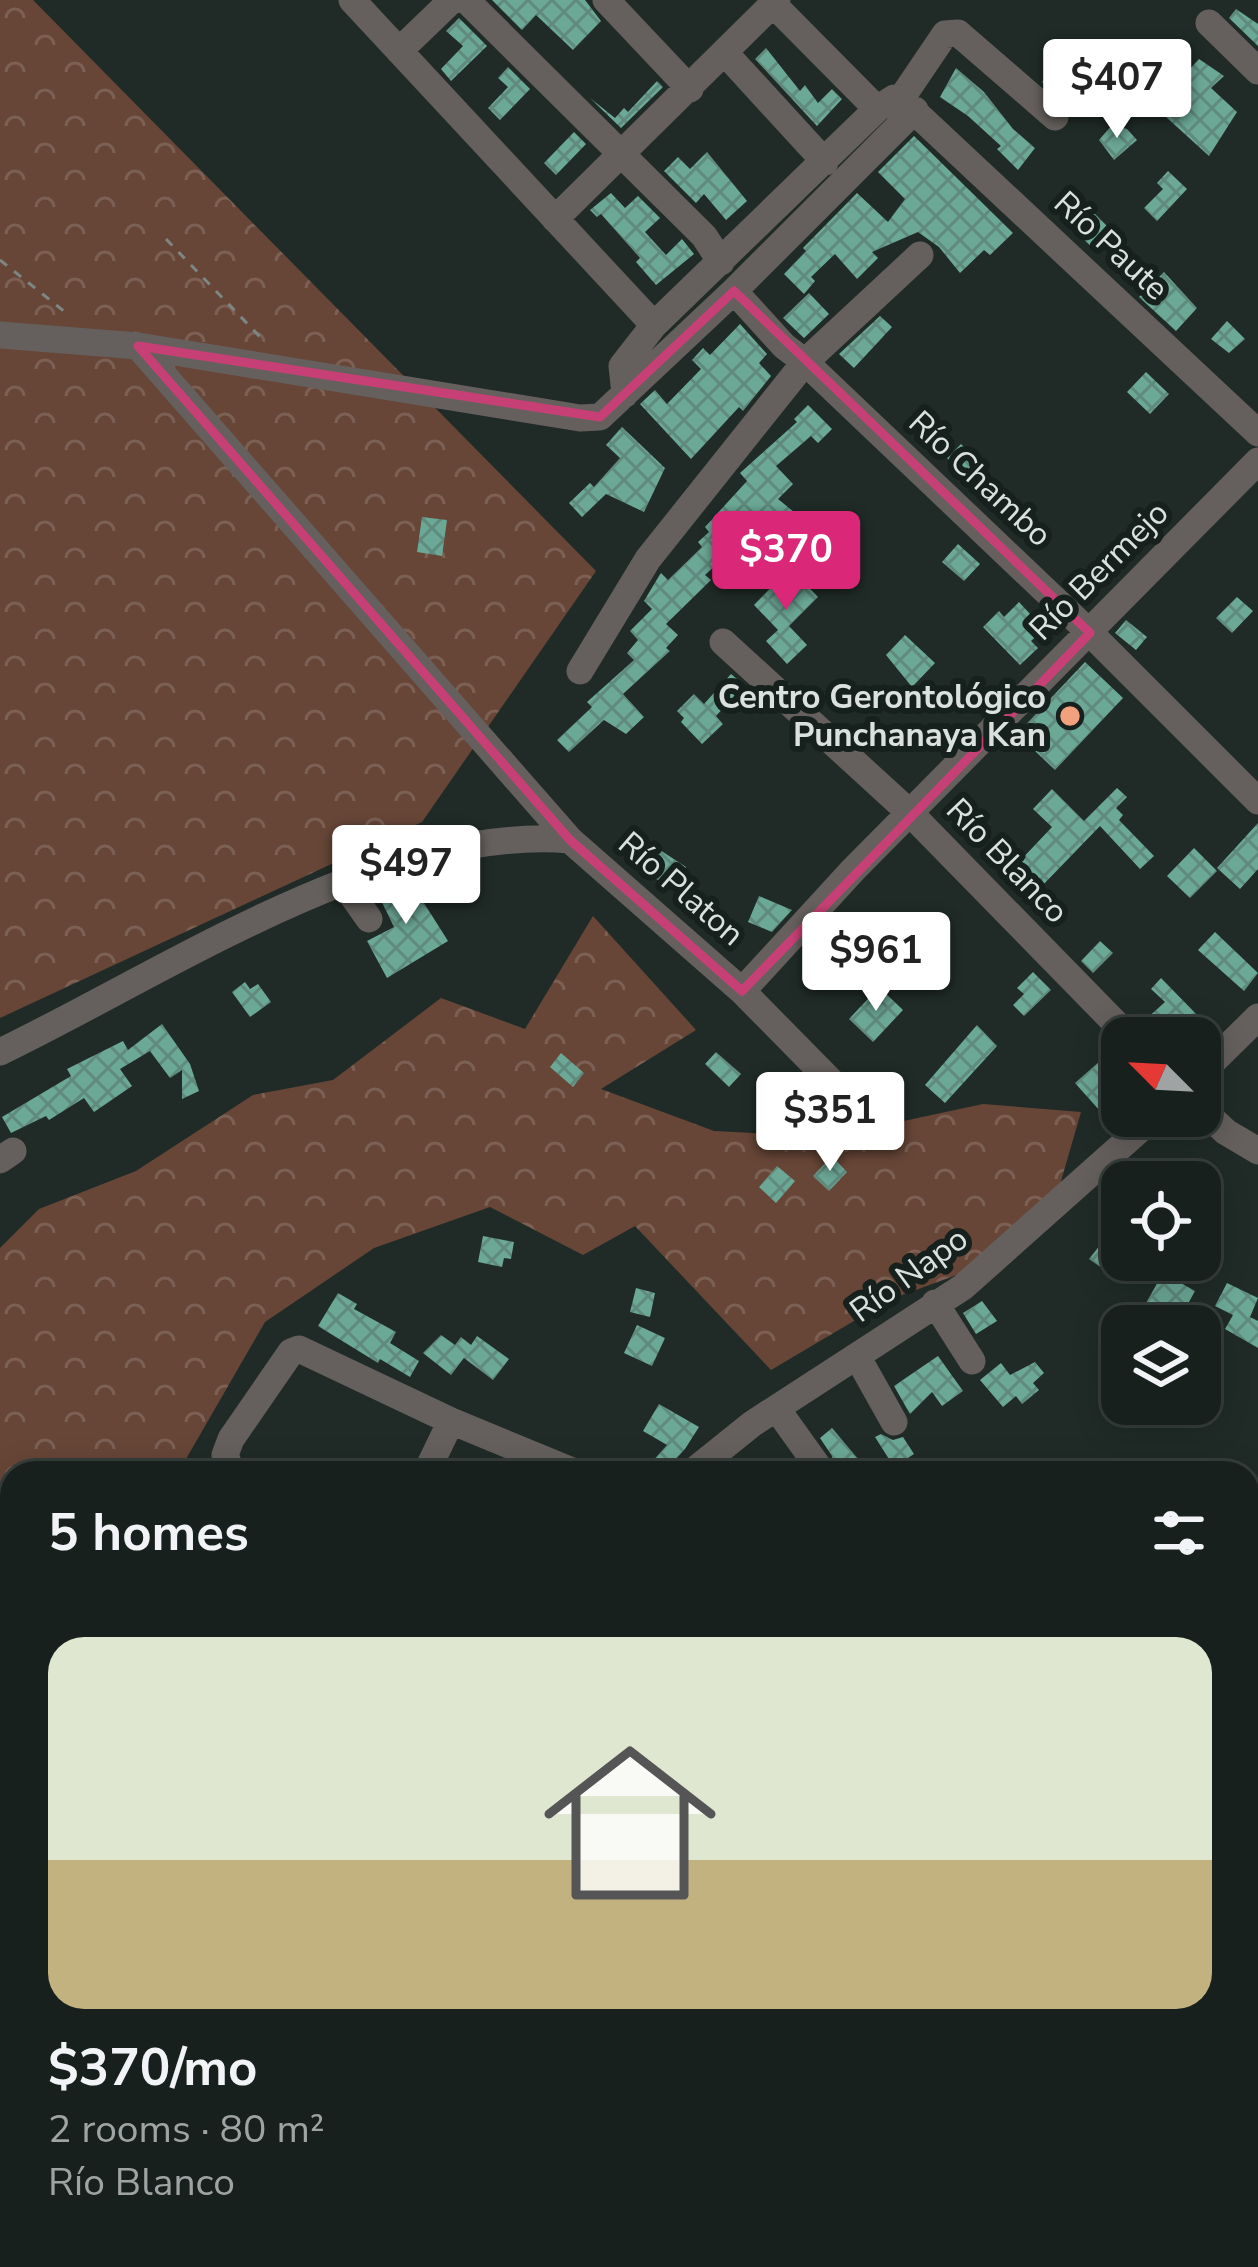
<!DOCTYPE html>
<html lang="en">
<head>
<meta charset="utf-8">
<style>
	body { margin:0; font-family:"Nunito Sans",sans-serif; background:#212826; color:#f1f3f6; height:100vh; display:flex; flex-direction:column; font-size:45px; white-space:nowrap }
	* { box-sizing:border-box; margin:0 }
	p { font-size:39px; color:#9fa3a4 }
	.icon { flex:none; width:66px; height:66px; fill:none; stroke:currentColor; stroke-width:2; stroke-linecap:round; stroke-linejoin:round }
	.map { position:relative; flex:1; overflow:hidden }
	.drawer { position:absolute; left:0px; top:1461px; width:1260px; height:807px; display:flex; flex-direction:column; background:#18201d; border-radius:36px 36px 0 0; box-shadow:0 6px 30px #0003,0 0 0 3px #363e3b }
	.drawer>* { flex:none }
	.needle { width:78px; rotate:294deg }
	.controls { position:absolute; left:1101px; top:1017px; display:grid; gap:24px }
	.controls a { display:grid; place-items:center; width:120px; height:120px; border-radius:24px; background:#18201d; box-shadow:0 6px 30px #0003,0 0 0 3px #363e3b; font-size:60px }
	.price { position:absolute; translate:-50% -102px; padding:0 27px; border-radius:12px; background:#fff; color:#222; font-size:39px; line-height:78px; filter:drop-shadow(0 3px 6px #0008) }
	.price::after { content:''; position:absolute; left:50%; top:72px; width:36px; height:27px; margin-left:-18px; background:inherit; clip-path:polygon(0 0,100% 0,50% 100%) }
	.price.selected { background:#db2777; color:#fff }
	ul { padding:0; list-style:none }
	li { display:grid; align-content:center; gap:24px; height:636px; padding:0 48px }
	li span { display:grid; place-items:center; height:372px; border-radius:36px; color:#555 }
	li>.icon { margin-inline-start:auto }
	span .icon { width:216px; height:216px; fill:#fffc; stroke-width:1 }
	li b { font-size:51px }
	h2 { display:flex; justify-content:space-between; align-items:center; height:144px; padding:0 48px; font-size:51px }
	.map>svg:first-child { display:block }
	.forest { fill:url(#forest-crowns) }
	.park { fill:#674637 }
	.building { fill:url(#building-cross-hatch) }
	.lines { fill:none; stroke-linecap:round; stroke-linejoin:round }
	.path { stroke:#7d8682; stroke-width:3; stroke-dasharray:9 9; stroke-linecap:butt }
	.minor { stroke:#65605d; stroke-width:27 }
	.marked { fill:none; stroke:#c74075; stroke-width:9; stroke-linejoin:round }
	.poi-dot { fill:#f1a17d; stroke:#16211e; stroke-width:4.5 }
	.labels { text-anchor:middle; dominant-baseline:central; stroke-width:12; stroke-linejoin:round; paint-order:stroke }
	.street-label { font-size:33px; fill:#dae1de; stroke:#16211e }
	.poi-label { font-size:33px; font-weight:bold; fill:#dae1de; stroke:#16211e; text-anchor:end }
</style>
</head>
<body>
<div class="map">
<svg width="1258" height="2267" viewBox="0 0 1258 2267">
	<defs>
		<pattern id="forest-crowns" width="20" height="18" patternUnits="userSpaceOnUse" patternTransform="scale(3)"><rect width="20" height="18" fill="#674637"/><path d="M2 6a3 3 0 1 1 6 0M12 15a3 3 0 1 1 6 0" fill="none" stroke="#7c6054"/></pattern>
		<pattern id="building-cross-hatch" width="8" height="8" patternUnits="userSpaceOnUse" patternTransform="scale(3)"><rect width="8" height="8" fill="#6ca896"/><path d="M0 0l8 8M0 8l8-8" fill="none" stroke="#5f8a7d"/></pattern>
	</defs>
	<rect width="100%" height="100%" fill="#202b27"/>
	<!-- forest -->
	<path class="forest" d="M0,0H33L596,571L422,822L0,1018Z
		M593,916L696,1030L601,1089L714,1131L829,1137L983,1104L1081,1112L1048,1226L965,1272L891,1299L771,1370L635,1226L583,1255L490,1207L374,1248L265,1322L186,1459L187,1473H12V1756L0,1751V1248L39,1209L136,1171L253,1095L333,1080L441,998L525,1029Z
		M12,2158V2256H298L307,2267H0V2166Z"/>
	<!-- park -->
	<path class="park" d="M0,1791L12,1799V1867L0,1885Z"/>
	<!-- building -->
	<path class="building" d="M492,0H585L601,21L573,50L536,15L522,30Z
		M1236,9L1258,24V46L1229,18Z
		M459,18L487,46L451,81L441,69L463,46L446,31Z
		M766,48L800,91L805,85L818,103L832,89L842,99L817,126L755,59Z
		M1199,59L1224,76L1211,88L1237,112L1209,156L1155,107Z
		M1056,64L1076,81L1058,96L1042,82Z
		M508,67L530,89L500,120L488,108L508,87L498,78Z
		M956,68L984,92L1013,129L1035,148L1018,170L997,149L1001,146L968,116L940,97Z
		M657,81L663,87L621,128L590,98L615,118L624,108L628,112Z
		M1112,125L1127,129L1137,140L1114,160L1099,140Z
		M574,132L586,144L556,175L544,163Z
		M914,136L1013,233L990,255L984,250L960,273L939,247L918,232L872,252L878,258L857,279L835,254L811,277L815,281L804,294L784,274L806,251L803,248L857,193L888,222L905,199L878,172Z
		M707,152L747,201L726,220L704,194L696,203L664,171L678,157L690,169Z
		M1168,171L1187,189L1157,221L1144,208L1163,189L1157,183Z
		M611,193L625,208L638,196L660,218L645,232L666,255L682,239L694,254L656,285L636,262L640,258L601,214L597,217L590,210Z
		M1090,209L1116,235L1098,253L1072,228Z
		M1164,272L1197,308L1176,331L1139,297Z
		M809,293L829,314L804,338L783,318Z
		M880,316L892,327L854,368L839,354Z
		M1227,321L1245,339L1229,353L1211,339Z
		M740,324L767,354L759,363L771,376L743,411L739,407L691,459L640,404L655,390L667,404L701,369L692,360L703,348L710,355Z
		M1146,372L1169,394L1150,414L1127,392Z
		M808,405L832,429L818,443L811,436L776,466L793,484L778,499L794,512L788,520L797,526L786,539L760,518L738,540L744,545L732,558L728,554L705,575L711,580L666,624L678,635L666,648L670,651L623,694L644,717L626,734L604,720L569,752L557,740L592,707L587,702L634,660L627,653L638,640L630,631L652,609L644,601L659,576L661,573L668,580L702,547L698,542L709,532L705,527L747,481L740,473L797,422L794,419Z
		M622,427L665,468L644,512L606,494L582,517L569,503L590,483L594,487L620,458L606,445Z
		M961,444L979,462L965,476L947,458Z
		M422,517L447,520L442,556L417,552Z
		M958,544L980,564L964,581L942,562Z
		M790,568L818,597L789,626L807,645L787,664L766,641L778,630L754,605Z
		M1237,597L1253,611L1232,633L1216,618Z
		M1019,602L1044,629L1031,641L1038,648L1020,665L983,627L999,611L1004,617Z
		M1126,620L1147,637L1136,650L1115,633Z
		M905,635L935,663L912,687L886,655Z
		M1085,662L1123,698L1055,770L1017,734Z
		M731,674L744,685L716,716L723,724L702,744L681,722L684,718L677,711L694,694L704,704Z
		M1117,788L1127,797L1116,808L1123,815L1119,820L1154,856L1140,869L1100,826L1041,887L1017,864L1052,827L1033,809L1052,789L1084,821Z
		M1258,823V869L1240,889L1217,868Z
		M1194,848L1217,871L1190,898L1167,876Z
		M660,850L686,867L671,889L646,872Z
		M421,877L432,899L424,903L448,941L387,978L367,941L394,927L376,890Z
		M759,896L792,910L772,932L748,922Z
		M1215,932L1258,973L1244,991L1198,950Z
		M1100,941L1113,953L1093,973L1081,961Z
		M1033,972L1051,990L1024,1016L1013,1005L1024,994L1017,988Z
		M1161,978L1203,1021L1183,1038L1171,1031L1160,1038L1144,1021L1165,1002L1151,989Z
		M245,982L250,989L258,984L271,1002L250,1017L232,992Z
		M879,987L903,1010L873,1042L849,1019Z
		M162,1024L190,1064L199,1091L182,1099V1070L170,1078L150,1051L120,1069L132,1086L94,1112L84,1098L49,1120L46,1116L11,1133L2,1117L71,1076L67,1069L123,1041L128,1050Z
		M977,1025L997,1046L945,1103L925,1085Z
		M716,1052L741,1074L729,1087L705,1064Z
		M561,1053L584,1073L573,1087L550,1067Z
		M1101,1060L1122,1084V1091L1100,1111L1075,1083Z
		M832,1156L847,1172L829,1191L813,1176Z
		M777,1166L795,1181L776,1203L759,1187Z
		M1122,1217V1269L1116,1278L1089,1259Z
		M483,1236L514,1242L511,1259L504,1258L502,1267L478,1262Z
		M1163,1273L1195,1291L1178,1322L1146,1303Z
		M1227,1283L1258,1298L1250,1317L1258,1321V1348L1225,1329L1233,1315L1215,1306Z
		M636,1288L655,1293L650,1317L630,1312Z
		M338,1293L357,1304L354,1309L396,1332L390,1343L419,1361L410,1377L380,1359L378,1363L318,1326Z
		M982,1301L997,1321L976,1334L963,1313Z
		M637,1325L665,1338L652,1366L624,1353Z
		M441,1335L455,1345L461,1337L471,1345L477,1336L509,1359L493,1380L464,1358L451,1375L423,1353Z
		M938,1356L963,1391L942,1406L932,1392L910,1414L894,1386Z
		M1035,1362L1044,1373L1033,1383L1039,1390L1022,1404L1016,1396L1003,1407L980,1380L1001,1363L1010,1375Z
		M659,1404L699,1427L685,1449L663,1473H642L667,1445L643,1431Z
		M832,1428L870,1473H833L832,1456L820,1438Z
		M881,1434L893,1440L903,1437L914,1454L894,1467L875,1437Z"/>
	<g class="lines">
		<!-- path -->
		<path class="path" d="M166,239L263,340
			M0,260L70,316
			M0,2012L12,2013
			M193,2267L197,2256"/>
		<!-- minor -->
		<path class="minor" d="M352,0L654,325L877,109L894,98L901,99L1258,433
			M466,0L704,236L721,262
			M606,0L690,89
			M773,4L877,109
			M1209,23L1258,71
			M399,51L452,0
			M726,54L825,162
			M901,99L945,34L958,33L1055,117
			M555,219L777,0
			M920,255L805,362L1090,633L1258,801
			M0,335L138,346L580,418L600,417L734,291L915,110
			M138,346L570,840
			M625,394L622,366L654,325
			M723,642L910,813L1130,1038
			M580,671L648,559L805,362L784,346L734,291
			M343,882L369,919
			M742,991L853,870L1258,461
			M0,1052C164,973 384,824 570,840L742,991L873,1124
			M1200,1074L1258,1017
			M1200,1108L1226,1132L1258,1151
			M0,1160L13,1151
			M935,1303L972,1361
			M857,1356L894,1422
			M777,1409L817,1465
			M232,1473L225,1455L231,1439L291,1352L299,1349L451,1421L577,1473
			M426,1473L451,1421
			M691,1473L752,1424L963,1287L1155,1116
			M1248,1886L1258,1890
			M1248,1928L1258,1916
			M0,2044L12,2041
			M1248,2180L1258,2188
			M818,2256L834,2267
			M609,2267L616,2256
			M1028,2267L1033,2256"/>
	</g>
	<!-- marked area -->
	<path class="marked" d="M734,291L1090,633L742,991L570,840L138,346L600,417Z"/>
	<!-- markers -->
	<circle class="poi-dot" cx="1070" cy="716" r="12"/>
	<g class="labels">
		<!-- street labels -->
		<g class="street-label">
			<text transform="translate(1111 246) rotate(43)">Río Paute</text>
			<text transform="translate(980 479) rotate(43)">Río Chambo</text>
			<text transform="translate(1099 571) rotate(-45)">Río Bermejo</text>
			<text transform="translate(1007 861) rotate(46)">Río Blanco</text>
			<text transform="translate(681 889) rotate(41)">Río Platon</text>
			<text transform="translate(909 1275) rotate(-36)">Río Napo</text>
		</g>
		<!-- poi labels -->
		<g class="poi-label">
			<text x="1046" y="697">Centro Gerontológico<tspan x="1046" dy="38">Punchanaya Kan</tspan></text>
		</g>
	</g>
</svg>
<div class="controls">
<a><svg class="needle" viewBox="-14 -14 28 28"><path d="M0-13l5 13h-10z" fill="#e53935"/><path d="M0 13l5-13h-10z" fill="#9fa3a4"/></svg></a>
<a><svg class="icon" aria-label="locate" viewBox="0 0 24 24"><circle cx="12" cy="12" r="6"/><path d="M12 2v4M12 18v4M2 12h4M18 12h4"/></svg></a>
<a><svg class="icon" aria-label="layers" viewBox="0 0 24 24"><path d="M12 4l9 5-9 5-9-5zM3 14l9 5 9-5"/></svg></a>
</div>
<b class="price" style="left:1117px;top:141px">$407</b>
<b class="price selected" style="left:786px;top:613px">$370</b>
<b class="price" style="left:406px;top:927px">$497</b>
<b class="price" style="left:876px;top:1014px">$961</b>
<b class="price" style="left:830px;top:1174px">$351</b>
<section class="drawer">
<h2>5 homes<svg class="icon" aria-label="filters" viewBox="0 0 24 24"><path d="M4 7h16M4 17h16"/><circle cx="9" cy="7" r="2"/><circle cx="15" cy="17" r="2"/></svg></h2>
<ul>
<li><span style="background:linear-gradient(#dfe7d0 60%,#c2b280 0)"><svg class="icon" aria-label="home" viewBox="0 0 24 24"><path d="M3 11l9-7 9 7M6 9v11h12V9"/></svg></span><div><b>$370/mo</b><p>2 rooms · 80 m²</p><p>Río Blanco</p></div></li>
</ul>
</section>
</div>
</body>
</html>
